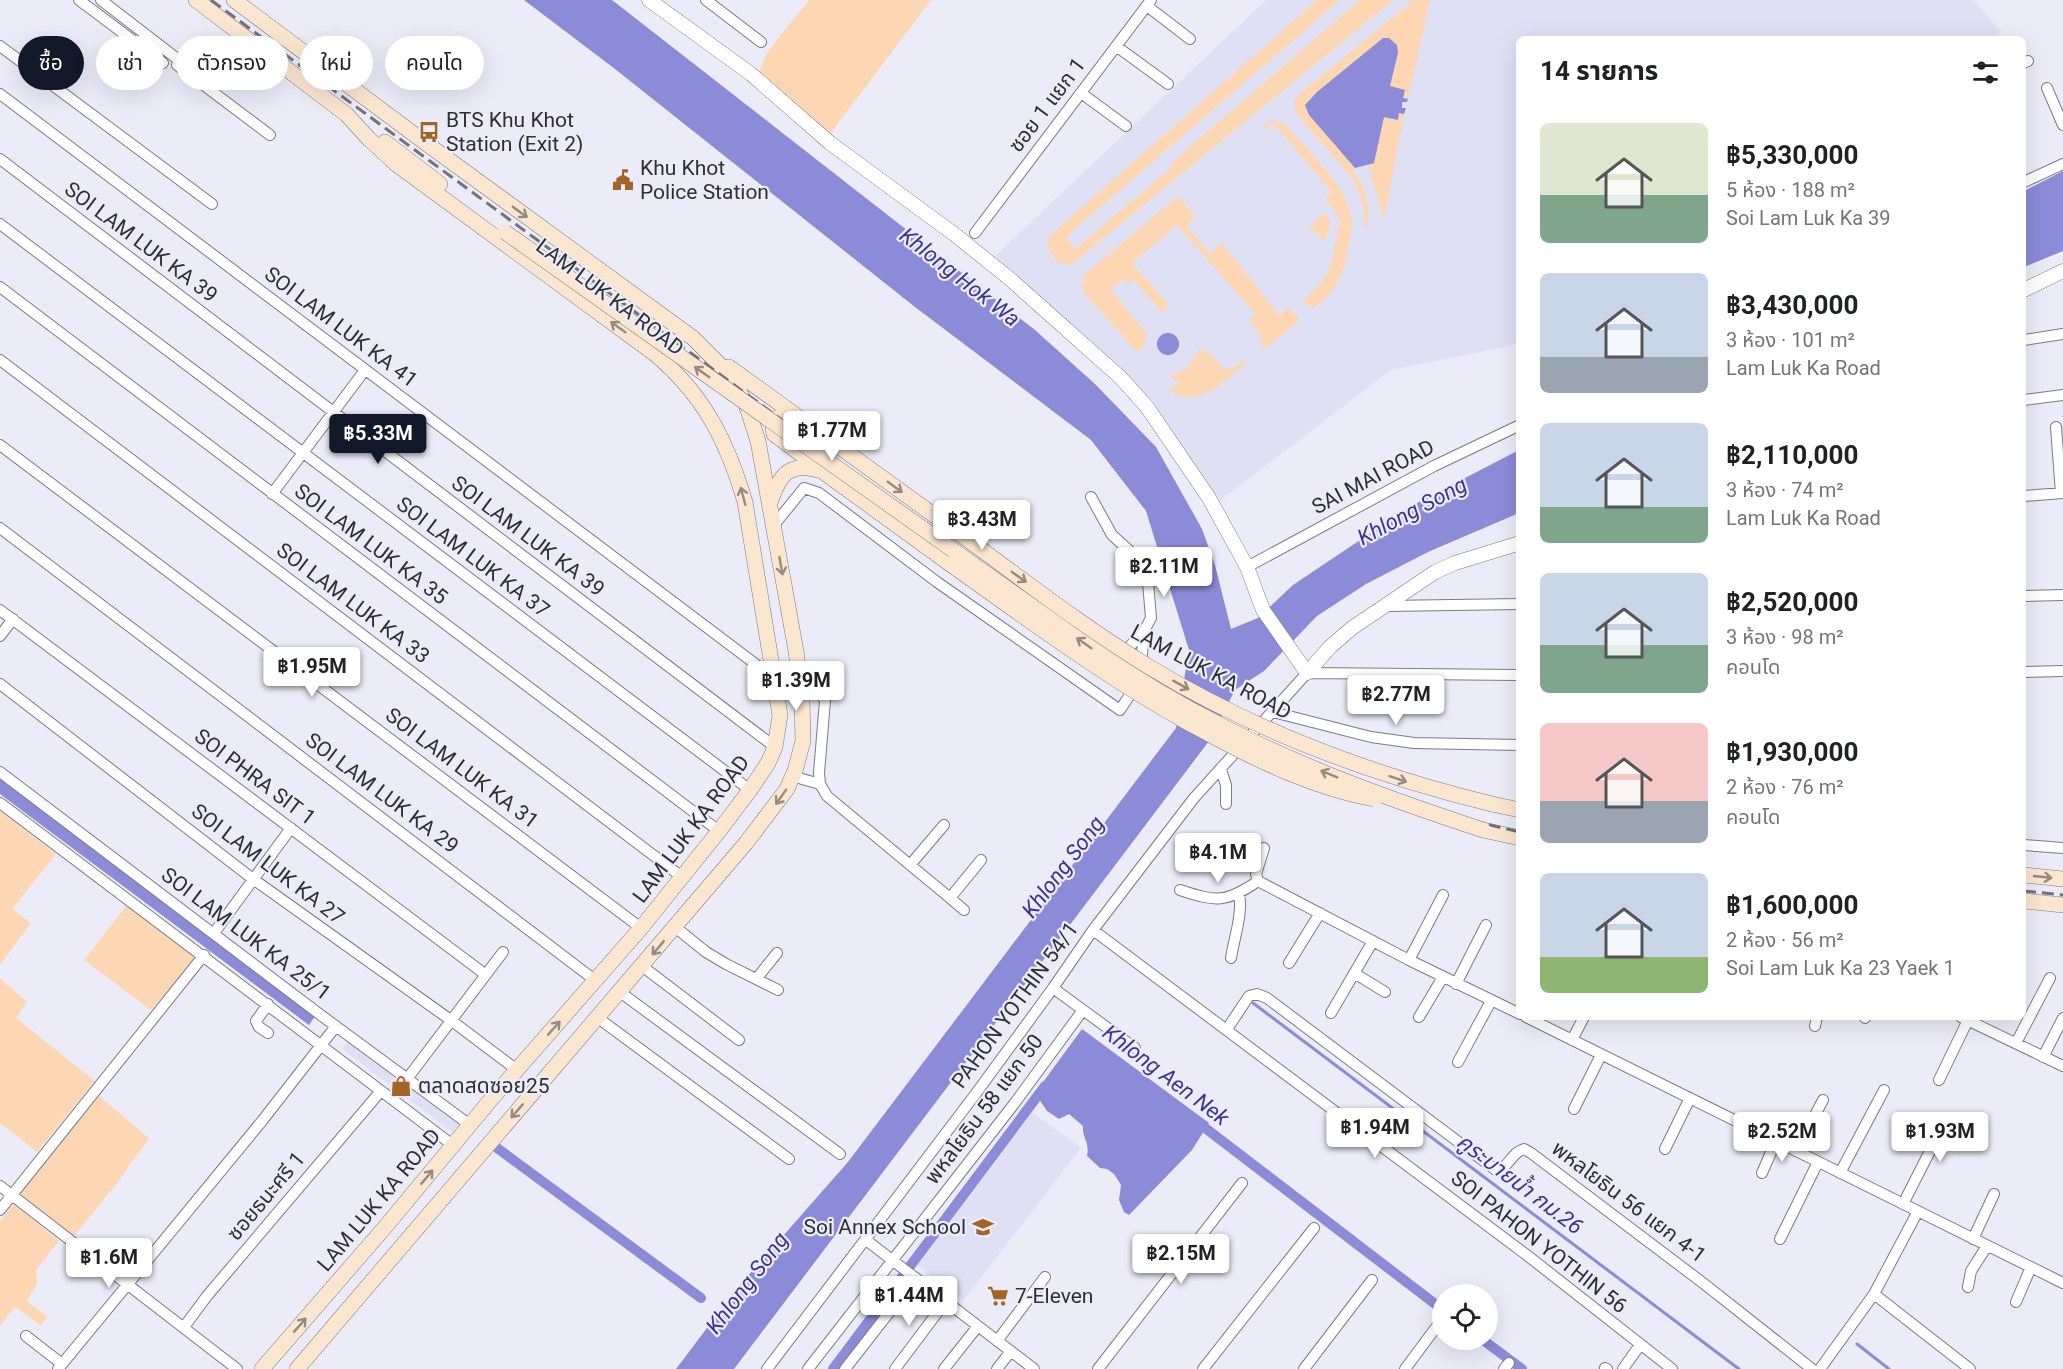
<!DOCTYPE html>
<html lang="th">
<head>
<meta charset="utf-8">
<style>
	body { margin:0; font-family:Roboto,"Noto Sans Thai",sans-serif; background:#f2f2f2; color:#202124; height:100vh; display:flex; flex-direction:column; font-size:22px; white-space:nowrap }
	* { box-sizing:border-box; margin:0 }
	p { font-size:20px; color:#757577 }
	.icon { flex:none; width:33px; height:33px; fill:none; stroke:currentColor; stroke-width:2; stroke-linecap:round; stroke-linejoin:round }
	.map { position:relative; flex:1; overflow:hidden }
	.details { position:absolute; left:1516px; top:36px; width:510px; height:984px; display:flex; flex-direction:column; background:#fff; border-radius:9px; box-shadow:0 6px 24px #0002 }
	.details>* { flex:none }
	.banner { position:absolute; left:18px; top:36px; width:570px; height:54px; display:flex; gap:12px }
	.controls { position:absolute; left:1432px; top:1284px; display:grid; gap:12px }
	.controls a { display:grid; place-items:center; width:66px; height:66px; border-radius:50%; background:#fff; box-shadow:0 6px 24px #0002; font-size:30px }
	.price { position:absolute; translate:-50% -51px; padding:0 14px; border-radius:6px; background:#fff; color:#222; font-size:20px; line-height:39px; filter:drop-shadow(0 2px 3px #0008) }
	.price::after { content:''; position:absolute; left:50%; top:36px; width:18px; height:14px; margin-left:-9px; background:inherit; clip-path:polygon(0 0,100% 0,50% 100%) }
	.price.active { background:#111827; color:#fff }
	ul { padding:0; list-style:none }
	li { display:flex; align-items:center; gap:18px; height:150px; padding:0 24px }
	li span { display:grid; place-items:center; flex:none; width:168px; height:120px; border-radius:9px; color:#555 }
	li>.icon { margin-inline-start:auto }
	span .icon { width:72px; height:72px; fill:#fffc; stroke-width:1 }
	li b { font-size:26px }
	h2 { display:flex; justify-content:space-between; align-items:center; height:72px; padding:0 24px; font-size:26px }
	.chip { padding:0 21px; border-radius:27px; background:#fff; box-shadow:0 6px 24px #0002; font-size:21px; line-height:54px }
	.chip.active { background:#111827; color:#fff }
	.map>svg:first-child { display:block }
	.built { fill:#dfe0f4 }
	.green { fill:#fdd6b3 }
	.water { fill:#8b8bd8 }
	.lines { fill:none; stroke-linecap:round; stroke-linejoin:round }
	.stream { stroke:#8b8bd8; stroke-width:3 }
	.canal { stroke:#8b8bd8; stroke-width:10 }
	.minor-casing { stroke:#7a7b86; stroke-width:12 }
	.tertiary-casing { stroke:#7a7b86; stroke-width:15 }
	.secondary-casing { stroke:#7a7b86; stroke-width:16 }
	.minor { stroke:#fff; stroke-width:10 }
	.tertiary { stroke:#fff; stroke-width:14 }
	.secondary { stroke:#fbe6d0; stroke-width:15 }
	.rail { stroke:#72727a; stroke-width:3; stroke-dasharray:12 6; stroke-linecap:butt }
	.secondary-bridge-casing { stroke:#7a7b86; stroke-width:16; stroke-linecap:butt }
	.secondary-bridge { stroke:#fbe6d0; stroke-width:15 }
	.oneway { stroke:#958b82 }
	.labels { text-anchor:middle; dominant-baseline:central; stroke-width:4.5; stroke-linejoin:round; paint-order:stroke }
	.street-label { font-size:21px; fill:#2f3034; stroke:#ececf9 }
	.poi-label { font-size:21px; fill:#2f3034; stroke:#ececf9; text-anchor:start }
	.water-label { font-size:22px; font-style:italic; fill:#3f348f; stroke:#ececf9 }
</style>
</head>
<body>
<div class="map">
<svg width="2063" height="1369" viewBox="0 0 2063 1369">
	<rect width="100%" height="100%" fill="#ececf9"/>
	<!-- built -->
	<path class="built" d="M1266,0H1973L2001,32L1993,39H1520L1519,344L1391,370L1217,503L1152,400L992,259Z
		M350,1039L460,1123L453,1133L342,1049Z
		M1032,1112L1081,1148L964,1300L917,1265Z"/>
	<!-- green -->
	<path class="green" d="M809,0H931L830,134L758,74L768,51Z
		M1317,0H1340L1066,237L1075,249L1172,167L1170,164L1360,0H1393L1071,265L1057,262C1050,253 1045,248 1048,237Z
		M1414,0H1430L1429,5L1408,99L1403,98L1390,86L1398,53L1389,38H1383L1308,100L1306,110L1355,168L1353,172C1368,186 1371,213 1366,232C1365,211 1362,195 1351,177L1295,112L1294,103L1298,95Z
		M1399,112L1404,114L1384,220L1368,164L1374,162L1384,116L1398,120Z
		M1271,120L1283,123C1306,148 1348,187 1352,220C1353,230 1349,242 1347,253C1343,279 1333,294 1312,309L1304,301C1308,293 1316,290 1321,283C1333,267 1335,242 1340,223L1337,213L1325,199L1331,192L1273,123L1266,129L1263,126Z
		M1178,196L1196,217L1186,226L1210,253L1222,243L1279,315L1288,308L1297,316V322L1265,349L1259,342L1262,337L1249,320L1255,314L1177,225L1132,263L1167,303V308L1162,313L1134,280L1128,284L1123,279L1111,290L1147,334L1145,345L1137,352L1083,292L1081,287L1084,275Z
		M1325,213C1332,220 1330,233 1324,241L1309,226Z
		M1200,347L1206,353L1209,352L1224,370L1236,366L1246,359L1248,361C1221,384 1196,415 1162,384L1173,390L1178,381L1169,376C1186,372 1194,363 1200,347Z
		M0,811L56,854L12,909L31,923L0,965Z
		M127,905L194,955L192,962L151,1010L84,960Z
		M0,978L27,1002L16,1018L95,1081L37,1152L0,1123Z
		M99,1096L149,1138L114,1187L73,1237L21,1198L19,1192Z
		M14,1204L59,1241L36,1270L37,1284L27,1301L47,1317L41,1326L15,1307L0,1326V1221Z"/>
	<!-- water -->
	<path class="water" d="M524,0H612L1035,330L1095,384L1156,447L1202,529L1215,565L1231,629L1258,618L1293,585L1411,506L1519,450V513L1428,552L1366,584L1317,616L1264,671L1235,690L1209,741L734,1369H676L738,1287L848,1162L1176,728L1189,650L1146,511L1091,440L915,307L615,69Z
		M1383,38H1389L1397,45L1398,53L1390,86L1405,90L1403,98L1408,99L1407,102H1402V108H1406L1404,114L1399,113L1398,120L1384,117L1374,163L1355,168L1309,115L1305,105L1317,92Z
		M2063,171V251L2024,267V191Z
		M1157 344a11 11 0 1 1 22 0a11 11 0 1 1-22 0Z
		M0,776L316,1015L309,1025L0,794Z
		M1082,1029L1209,1123L1192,1150L1129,1215L1124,1212L1119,1200L1121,1185L1114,1174L1107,1169L1100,1168L1087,1156C1090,1141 1082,1139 1083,1126L1069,1114L1059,1119L1047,1111L1035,1093Z"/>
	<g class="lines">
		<!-- stream -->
		<path class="stream" d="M1253,1003L1739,1369
			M1857,1344L1889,1369"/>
		<!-- canal -->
		<path class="canal" d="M1196,1121L1443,1310
			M497,1148L701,1298
			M1483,1340L1522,1369
			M833,1369L1045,1086"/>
		<defs>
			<path id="minor" d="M79,0L163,63
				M101,0L180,61L177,65L270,135
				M706,0L761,42
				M1147,6L1190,39
				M0,46L212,204
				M1116,46L1168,84
				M2024,63L2028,61
				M2047,88L2063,125
				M1081,93L1126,126
				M0,94L774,678
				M0,159L775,747
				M2024,182L2063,164
				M0,224L750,790
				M975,233L1151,0
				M0,287L719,831
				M2024,340L2063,334
				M0,360L682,877
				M2024,400L2063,395
				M2056,427L2061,493
				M0,445L641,928
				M272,494L365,370
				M2024,496L2063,493
				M1091,497L1112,535L1133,554L1148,582L1151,618L1144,631L1121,656
				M774,525L804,488L819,493L937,582L1120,710L1137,684
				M0,528L596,981
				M1247,567L1434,466L1520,425
				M2024,596L2063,595
				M1386,606L1520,604
				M0,610L486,975
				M0,636L13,619
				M1141,666L1144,631
				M2024,672L2063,671
				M0,684L253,879L452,1021L517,1070
				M801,689C811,691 820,690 825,701L819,773L820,784L827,796L950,898L981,860
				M1273,712L1371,737L1414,743L1520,745
				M1221,770L1226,785V804
				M0,772L322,1016L470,1125
				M793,774L802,779L820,784
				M0,803L454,1146
				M2024,845L2063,848
				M1264,848L1256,874L1258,881L1409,960L1520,1014
				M910,865L944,825
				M1180,890C1216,902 1226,903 1258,881
				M950,898L964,910
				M675,927L706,952L726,964L778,990
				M1093,930L1528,1256L1672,1369
				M214,933L291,828
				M1231,958C1234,938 1243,914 1239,894
				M1409,960L1443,895
				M1289,963L1320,913
				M642,966L739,1040
				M1354,973L1385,992
				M757,978L777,953
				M1456,984L1486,925
				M620,992L840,1154
				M1083,1010L1135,1048
				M1331,1013L1373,941
				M1419,1017L1443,977
				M1526,1017L2063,1283
				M1961,1017L2063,1066
				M598,1018L789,1159
				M1865,1018L1866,1017
				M1815,1026L1817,1017
				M1227,1029L1249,996L1257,994L1267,998L1497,1171C1509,1167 1512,1152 1524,1149L1531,1153L1703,1283L1812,1369
				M268,1033L259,1027L256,1021L268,1004
				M1572,1040L1584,1017
				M2016,1043L2050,978
				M2043,1057L2063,1018
				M1458,1062L1491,1001
				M407,1079L503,952
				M1939,1080L1968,1020
				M1574,1109L1601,1055
				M1665,1149L1690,1098
				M1796,1151L1823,1100
				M1762,1173L1776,1141
				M1840,1173L1884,1090
				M0,1186L237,1369
				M1903,1204L1931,1149L1930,1140L1917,1133
				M0,1210L204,955
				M1780,1239L1818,1162
				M1973,1239L1994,1194
				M866,1240L1034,1369
				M1968,1287L1971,1271L1987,1246
				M1874,1294L1970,1369
				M2016,1302L2031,1267
				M184,1327L207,1296L380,1092
				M26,1336L62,1364
				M997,1341L1045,1277
				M1605,1368L1607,1369
				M58,1369L262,1121L336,1026
				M767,1369L977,1092L1053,988L1093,930L1194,798L1307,673L1520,675
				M808,1369L1014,1104L1083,1010L1053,988
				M845,1369L916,1278
				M895,1369L946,1301
				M944,1369L978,1326
				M997,1369L1011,1351
				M1098,1369L1242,1183
				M1203,1369L1314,1228
				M1304,1369L1372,1280
				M1405,1369L1443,1318
				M1504,1369L1509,1363
				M1623,1369L1640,1345
				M1820,1369L1874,1294L1918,1211"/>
			<path id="tertiary" d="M649,0L751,74L830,143L954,234L1010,279L1121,378L1147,407L1209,498L1247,567L1263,610L1307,673L1330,647L1352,628L1435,572L1455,563L1520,543
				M2024,290L2063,271"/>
			<path id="secondary" d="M196,0L346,114L369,139L396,164L655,354C704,395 727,441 745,502L780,715L775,747L768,763L750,790L719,831L641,928L493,1097L386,1226L262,1369
				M234,0L423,141L693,338L727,372L738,389L746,404L758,441L796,651L802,699L803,741L795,771L787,789L746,843L297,1369
				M385,142L440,184
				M729,367L971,542
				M780,416L773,427L774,434L818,467
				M770,503C780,473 790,461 822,471L950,564
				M1492,804L1520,810
				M1483,830L1520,838
				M2024,875L2063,879
				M2024,901L2063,905"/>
		</defs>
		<!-- minor casing -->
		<use href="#minor" class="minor-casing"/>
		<!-- tertiary casing -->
		<use href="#tertiary" class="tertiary-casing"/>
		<!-- secondary casing -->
		<use href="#secondary" class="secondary-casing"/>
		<!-- minor -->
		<use href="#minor" class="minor"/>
		<!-- tertiary -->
		<use href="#tertiary" class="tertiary"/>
		<!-- secondary -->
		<use href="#secondary" class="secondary"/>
		<!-- rail -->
		<path class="rail" d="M211,0L1013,590C1066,628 1119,668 1176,700C1284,760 1399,805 1520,832
			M2024,891L2063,895"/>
		<defs>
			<path id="secondary-bridge" d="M505,232L1074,636C1117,666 1161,694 1207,718C1294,765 1389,799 1483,830
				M971,542C1030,585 1088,630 1151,668C1257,732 1372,775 1492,804
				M950,564C1033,623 1115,684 1205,732C1258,761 1315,788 1374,799"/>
		</defs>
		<!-- secondary-bridge casing -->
		<use href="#secondary-bridge" class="secondary-bridge-casing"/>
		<!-- secondary-bridge -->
		<use href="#secondary-bridge" class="secondary-bridge"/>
	</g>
	<!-- one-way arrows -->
	<defs><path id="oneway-shaft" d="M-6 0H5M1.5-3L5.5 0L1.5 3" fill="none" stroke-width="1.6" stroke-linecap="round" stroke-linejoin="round" transform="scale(1.5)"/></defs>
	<g class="oneway">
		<use href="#oneway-shaft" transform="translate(520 212) rotate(36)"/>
		<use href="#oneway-shaft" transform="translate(618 327) rotate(-144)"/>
		<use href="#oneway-shaft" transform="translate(702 372) rotate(-145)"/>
		<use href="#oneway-shaft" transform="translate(895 487) rotate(36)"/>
		<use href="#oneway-shaft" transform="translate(743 496) rotate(-105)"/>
		<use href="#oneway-shaft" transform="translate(781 566) rotate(80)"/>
		<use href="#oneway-shaft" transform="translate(1019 577) rotate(36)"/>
		<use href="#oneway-shaft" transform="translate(1084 643) rotate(-145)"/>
		<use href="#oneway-shaft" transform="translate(1181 685) rotate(29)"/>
		<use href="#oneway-shaft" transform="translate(1329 774) rotate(-158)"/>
		<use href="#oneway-shaft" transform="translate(1398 779) rotate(18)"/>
		<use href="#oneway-shaft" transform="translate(781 797) rotate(125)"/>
		<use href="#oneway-shaft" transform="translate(2043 877) rotate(6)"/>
		<use href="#oneway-shaft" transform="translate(658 948) rotate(130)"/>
		<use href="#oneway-shaft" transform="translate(554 1028) rotate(-49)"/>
		<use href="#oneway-shaft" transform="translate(517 1111) rotate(131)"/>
		<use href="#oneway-shaft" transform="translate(427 1177) rotate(-50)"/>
		<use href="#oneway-shaft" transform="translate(300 1325) rotate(-49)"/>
	</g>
	<!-- icons -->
	<defs>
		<symbol id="bus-bare" viewBox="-9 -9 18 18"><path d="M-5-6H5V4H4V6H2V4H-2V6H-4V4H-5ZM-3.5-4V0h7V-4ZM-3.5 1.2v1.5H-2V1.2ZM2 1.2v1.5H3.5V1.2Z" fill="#a16626" stroke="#ececf9" stroke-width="2.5" paint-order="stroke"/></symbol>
		<symbol id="civic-bare" viewBox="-9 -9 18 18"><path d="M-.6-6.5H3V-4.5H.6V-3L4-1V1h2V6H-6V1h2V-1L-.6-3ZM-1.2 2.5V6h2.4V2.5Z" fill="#a16626" stroke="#ececf9" stroke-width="2.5" paint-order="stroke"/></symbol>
		<symbol id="shop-bare" viewBox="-9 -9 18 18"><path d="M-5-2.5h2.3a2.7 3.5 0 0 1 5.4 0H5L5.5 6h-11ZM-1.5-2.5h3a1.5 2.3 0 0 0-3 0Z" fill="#a16626" stroke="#ececf9" stroke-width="2.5" paint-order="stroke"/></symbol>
		<symbol id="school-bare" viewBox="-9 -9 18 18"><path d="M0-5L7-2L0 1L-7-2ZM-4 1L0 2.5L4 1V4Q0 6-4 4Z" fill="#a16626" stroke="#ececf9" stroke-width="2.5" paint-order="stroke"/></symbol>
		<symbol id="supermarket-bare" viewBox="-9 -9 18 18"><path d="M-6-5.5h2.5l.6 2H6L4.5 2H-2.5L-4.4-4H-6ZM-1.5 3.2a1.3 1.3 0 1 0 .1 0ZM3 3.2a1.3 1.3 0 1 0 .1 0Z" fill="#a16626" stroke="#ececf9" stroke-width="2.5" paint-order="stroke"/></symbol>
	</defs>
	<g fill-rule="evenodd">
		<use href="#bus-bare" x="414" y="117" width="30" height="30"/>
		<use href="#civic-bare" x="608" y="165" width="30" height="30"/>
		<use href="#shop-bare" x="386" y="1071" width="30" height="30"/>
		<use href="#school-bare" x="968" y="1212" width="30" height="30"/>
		<use href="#supermarket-bare" x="983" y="1281" width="30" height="30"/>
	</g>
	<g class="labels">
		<!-- street labels -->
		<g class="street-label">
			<text transform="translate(1047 105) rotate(-53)">ซอย 1 แยก 1</text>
			<text transform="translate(141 242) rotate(37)">SOI LAM LUK KA 39</text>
			<text transform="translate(610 297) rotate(37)">LAM LUK KA ROAD</text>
			<text transform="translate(341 327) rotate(37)">SOI LAM LUK KA 41</text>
			<text transform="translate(1373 477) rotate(-28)">SAI MAI ROAD</text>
			<text transform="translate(528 536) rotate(37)">SOI LAM LUK KA 39</text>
			<text transform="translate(371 544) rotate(37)">SOI LAM LUK KA 35</text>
			<text transform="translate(473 557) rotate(37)">SOI LAM LUK KA 37</text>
			<text transform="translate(353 603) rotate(37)">SOI LAM LUK KA 33</text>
			<text transform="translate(1211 672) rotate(28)">LAM LUK KA ROAD</text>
			<text transform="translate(462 768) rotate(37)">SOI LAM LUK KA 31</text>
			<text transform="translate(255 777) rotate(37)">SOI PHRA SIT 1</text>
			<text transform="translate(382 793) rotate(37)">SOI LAM LUK KA 29</text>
			<text transform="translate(691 829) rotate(-53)">LAM LUK KA ROAD</text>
			<text transform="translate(268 864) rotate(37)">SOI LAM LUK KA 27</text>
			<text transform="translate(246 934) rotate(37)">SOI LAM LUK KA 25/1</text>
			<text transform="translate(1015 1005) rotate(-54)">PAHON YOTHIN 54/1</text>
			<text transform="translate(984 1109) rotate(-53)">พหลโยธิน 58 แยก 50</text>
			<text transform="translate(266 1196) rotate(-50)">ซอยธนะศรี 1</text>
			<text transform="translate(379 1200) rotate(-50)">LAM LUK KA ROAD</text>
			<text transform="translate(1629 1202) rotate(37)">พหลโยธิน 56 แยก 4-1</text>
			<text transform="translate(1539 1242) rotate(38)">SOI PAHON YOTHIN 56</text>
		</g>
		<!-- poi labels -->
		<g class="poi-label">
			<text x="446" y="120">BTS Khu Khot<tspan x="446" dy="24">Station (Exit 2)</tspan></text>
			<text x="640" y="168">Khu Khot<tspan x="640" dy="24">Police Station</tspan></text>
			<text x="418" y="1086">ตลาดสดซอย25</text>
			<text x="966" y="1227" text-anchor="end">Soi Annex School</text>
			<text x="1015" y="1296">7-Eleven</text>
		</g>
		<!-- water labels -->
		<g class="water-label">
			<text transform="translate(960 277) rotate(38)">Khlong Hok Wa</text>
			<text transform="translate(1412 511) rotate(-28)">Khlong Song</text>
			<text transform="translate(1063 867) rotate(-53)">Khlong Song</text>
			<text transform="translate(1166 1075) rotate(37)">Khlong Aen Nek</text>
			<text transform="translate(1520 1184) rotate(37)">คูระบายน้ำ กม.26</text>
			<text transform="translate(747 1283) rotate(-53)">Khlong Song</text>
		</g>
	</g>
</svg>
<div class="controls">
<a><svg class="icon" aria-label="locate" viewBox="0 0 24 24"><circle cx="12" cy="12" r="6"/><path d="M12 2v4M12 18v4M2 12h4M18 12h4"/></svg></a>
</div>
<b class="price" style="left:832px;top:462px">฿1.77M</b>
<b class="price active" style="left:378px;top:465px">฿5.33M</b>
<b class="price" style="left:982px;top:551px">฿3.43M</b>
<b class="price" style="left:1164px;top:598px">฿2.11M</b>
<b class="price" style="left:312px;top:698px">฿1.95M</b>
<b class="price" style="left:796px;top:712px">฿1.39M</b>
<b class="price" style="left:1396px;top:726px">฿2.77M</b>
<b class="price" style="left:1218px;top:884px">฿4.1M</b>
<b class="price" style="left:1375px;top:1159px">฿1.94M</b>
<b class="price" style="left:1782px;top:1163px">฿2.52M</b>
<b class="price" style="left:1940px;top:1163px">฿1.93M</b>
<b class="price" style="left:1181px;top:1285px">฿2.15M</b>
<b class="price" style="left:109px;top:1289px">฿1.6M</b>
<b class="price" style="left:909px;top:1327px">฿1.44M</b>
<div class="banner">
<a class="chip active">ซื้อ</a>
<a class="chip">เช่า</a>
<a class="chip">ตัวกรอง</a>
<a class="chip">ใหม่</a>
<a class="chip">คอนโด</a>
</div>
<section class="details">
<h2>14 รายการ<svg class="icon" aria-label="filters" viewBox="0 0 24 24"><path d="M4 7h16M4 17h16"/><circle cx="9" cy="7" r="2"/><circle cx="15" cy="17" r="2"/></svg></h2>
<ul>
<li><span style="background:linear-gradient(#dfe7d0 60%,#7fa58c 0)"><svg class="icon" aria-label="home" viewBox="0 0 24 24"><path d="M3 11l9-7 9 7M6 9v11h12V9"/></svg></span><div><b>฿5,330,000</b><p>5 ห้อง · 188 m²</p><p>Soi Lam Luk Ka 39</p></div></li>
<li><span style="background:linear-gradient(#c9d6e8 70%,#9aa5b1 0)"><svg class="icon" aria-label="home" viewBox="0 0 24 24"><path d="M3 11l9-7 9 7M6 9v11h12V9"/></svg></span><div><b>฿3,430,000</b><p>3 ห้อง · 101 m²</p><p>Lam Luk Ka Road</p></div></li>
<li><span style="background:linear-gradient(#c9d6e8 70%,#7fa58c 0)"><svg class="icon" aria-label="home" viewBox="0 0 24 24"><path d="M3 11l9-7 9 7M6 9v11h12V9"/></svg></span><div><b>฿2,110,000</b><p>3 ห้อง · 74 m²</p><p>Lam Luk Ka Road</p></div></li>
<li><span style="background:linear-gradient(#c9d6e8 60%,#7fa58c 0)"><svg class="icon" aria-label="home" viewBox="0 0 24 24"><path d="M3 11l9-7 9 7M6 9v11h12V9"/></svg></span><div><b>฿2,520,000</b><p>3 ห้อง · 98 m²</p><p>คอนโด</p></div></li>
<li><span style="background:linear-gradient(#f6c9c9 65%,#9aa5b1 0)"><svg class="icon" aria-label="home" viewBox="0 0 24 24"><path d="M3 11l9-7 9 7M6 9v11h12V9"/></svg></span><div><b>฿1,930,000</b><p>2 ห้อง · 76 m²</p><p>คอนโด</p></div></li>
<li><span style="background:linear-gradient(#c9d6e8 70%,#8fb573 0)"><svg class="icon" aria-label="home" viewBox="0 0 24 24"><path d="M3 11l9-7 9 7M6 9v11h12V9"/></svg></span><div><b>฿1,600,000</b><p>2 ห้อง · 56 m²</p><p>Soi Lam Luk Ka 23 Yaek 1</p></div></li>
</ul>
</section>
</div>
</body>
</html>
